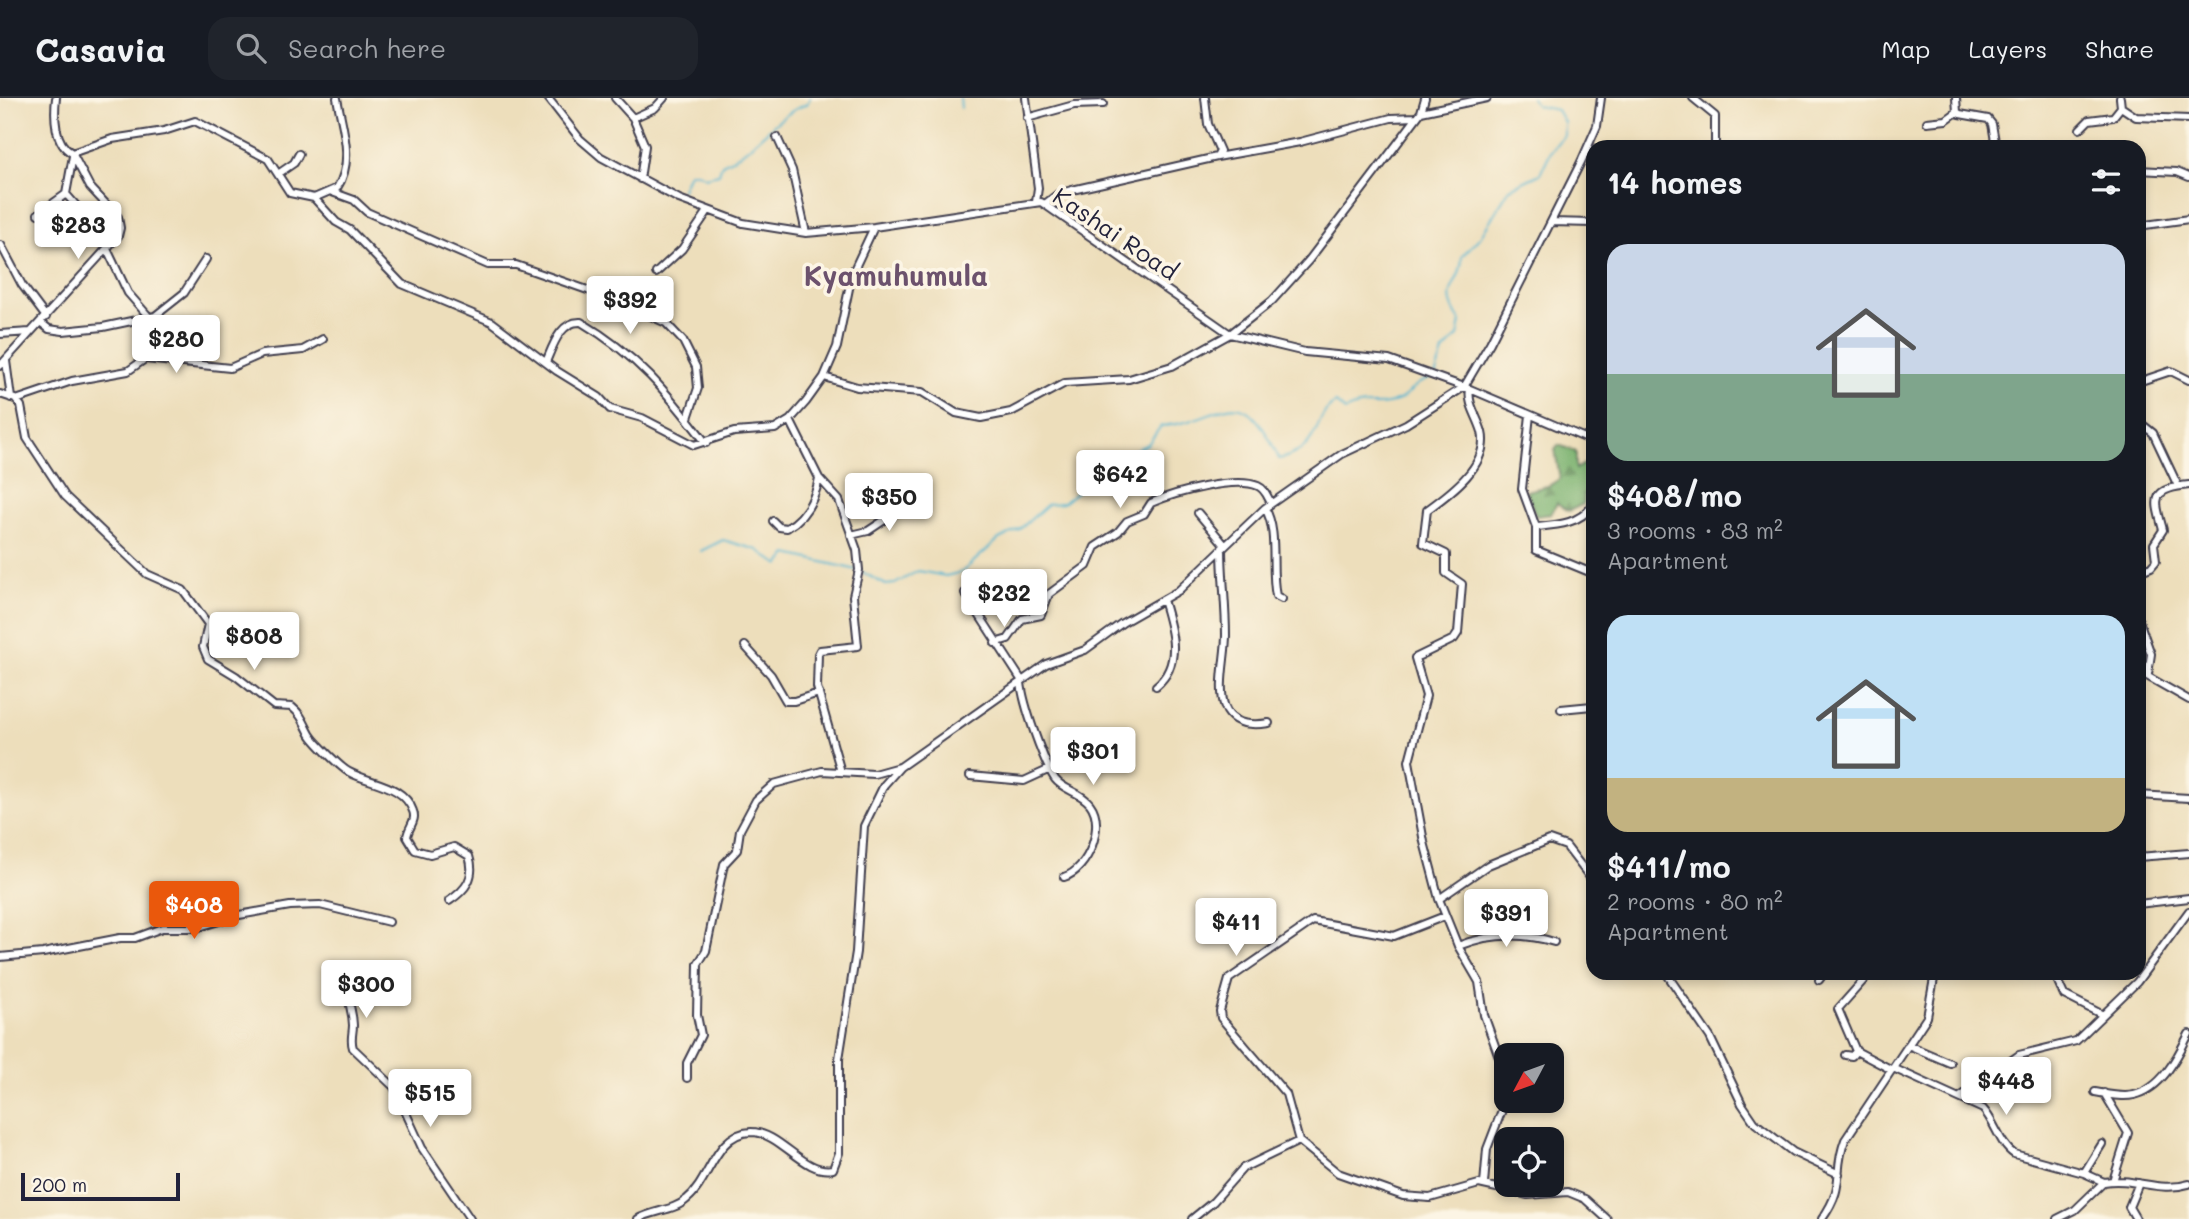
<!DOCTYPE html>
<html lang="en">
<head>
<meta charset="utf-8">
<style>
	body { margin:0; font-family:Mali,sans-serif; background:#20242c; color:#f1f3f6; height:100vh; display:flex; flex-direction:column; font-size:26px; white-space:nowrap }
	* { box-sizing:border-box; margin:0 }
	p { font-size:23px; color:#9ea1a6 }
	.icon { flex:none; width:38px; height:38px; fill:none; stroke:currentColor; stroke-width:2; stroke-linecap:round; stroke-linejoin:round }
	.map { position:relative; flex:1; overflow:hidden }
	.details { position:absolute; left:1586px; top:42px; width:560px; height:840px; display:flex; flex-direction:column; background:#171b24; border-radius:21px; box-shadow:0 4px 10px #0003 }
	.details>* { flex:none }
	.needle { width:46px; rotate:229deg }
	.controls { position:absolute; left:1494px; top:945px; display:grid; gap:14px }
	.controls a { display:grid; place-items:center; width:70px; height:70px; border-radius:14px; background:#171b24; box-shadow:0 4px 10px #0003; font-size:35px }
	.scale { position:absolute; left:21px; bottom:18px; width:159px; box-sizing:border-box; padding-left:7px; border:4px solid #22223b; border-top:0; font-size:19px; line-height:24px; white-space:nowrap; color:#22223b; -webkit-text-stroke:5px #fcf5e5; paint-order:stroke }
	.price { position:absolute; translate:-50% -60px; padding:0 16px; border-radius:7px; background:#fff; color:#222; font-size:23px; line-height:46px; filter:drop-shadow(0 2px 4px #0008) }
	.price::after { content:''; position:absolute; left:50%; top:42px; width:21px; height:16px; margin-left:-10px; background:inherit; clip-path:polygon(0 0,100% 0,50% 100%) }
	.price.on { background:#ea580c; color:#fff }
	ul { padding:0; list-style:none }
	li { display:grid; align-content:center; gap:14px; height:371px; padding:0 21px }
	li span { display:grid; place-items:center; height:217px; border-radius:21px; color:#555 }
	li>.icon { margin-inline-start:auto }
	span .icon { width:126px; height:126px; fill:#fffc; stroke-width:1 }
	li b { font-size:30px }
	h2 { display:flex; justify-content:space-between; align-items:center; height:84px; padding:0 21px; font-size:30px }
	header { display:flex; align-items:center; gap:42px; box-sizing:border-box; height:98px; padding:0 35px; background:#171b24; border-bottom:2px solid #363941 }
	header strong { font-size:33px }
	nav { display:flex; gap:38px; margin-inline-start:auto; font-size:24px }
	.search { width:490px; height:63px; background:#20242c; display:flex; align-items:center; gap:18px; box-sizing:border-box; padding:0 24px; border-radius:21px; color:#9ea1a6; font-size:26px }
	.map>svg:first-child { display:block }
	.forest { fill:url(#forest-firs); stroke:#4f6a55; stroke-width:2 }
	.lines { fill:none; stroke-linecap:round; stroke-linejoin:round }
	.stream { stroke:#51b4d0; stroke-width:2 }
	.minor-casing { stroke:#403e4e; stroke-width:10 }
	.minor { stroke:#fff; stroke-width:6 }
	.labels { text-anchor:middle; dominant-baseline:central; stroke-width:7; stroke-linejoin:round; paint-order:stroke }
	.street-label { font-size:24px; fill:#22223b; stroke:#fcf5e5 }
	.quarter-label { font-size:28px; font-weight:bold; fill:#6c526d; stroke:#fcf5e5 }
</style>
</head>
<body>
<header>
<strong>Casavia</strong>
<div class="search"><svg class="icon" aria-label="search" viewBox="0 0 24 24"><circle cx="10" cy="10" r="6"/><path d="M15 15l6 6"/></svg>Search here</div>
<nav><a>Map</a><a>Layers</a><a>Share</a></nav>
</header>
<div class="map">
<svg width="2189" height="1121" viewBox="0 0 2189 1121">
	<defs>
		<pattern id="forest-firs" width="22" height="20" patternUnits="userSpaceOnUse" patternTransform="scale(1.75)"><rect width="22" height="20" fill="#7cb26f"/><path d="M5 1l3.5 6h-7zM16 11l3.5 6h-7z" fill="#65905c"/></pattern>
	</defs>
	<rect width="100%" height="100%" fill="#fcf5e5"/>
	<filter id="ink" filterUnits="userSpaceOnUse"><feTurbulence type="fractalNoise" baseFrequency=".0143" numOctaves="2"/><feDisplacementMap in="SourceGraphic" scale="14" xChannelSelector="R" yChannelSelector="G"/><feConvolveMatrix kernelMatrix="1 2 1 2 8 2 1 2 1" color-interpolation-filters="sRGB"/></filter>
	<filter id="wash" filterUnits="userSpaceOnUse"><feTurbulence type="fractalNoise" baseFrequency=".00686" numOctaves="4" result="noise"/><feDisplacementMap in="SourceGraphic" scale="28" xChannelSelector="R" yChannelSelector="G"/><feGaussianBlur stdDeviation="1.57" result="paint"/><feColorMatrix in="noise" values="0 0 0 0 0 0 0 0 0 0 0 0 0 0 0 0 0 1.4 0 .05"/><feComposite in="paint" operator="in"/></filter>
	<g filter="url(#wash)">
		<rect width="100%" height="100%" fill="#eddebb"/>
		<!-- forest -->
		<path class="forest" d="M1559,347L1576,354V371L1584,366L1592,373V388L1585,395L1583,406L1569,413L1557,405L1551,416L1536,418L1526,393L1548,388L1560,381L1555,352Z"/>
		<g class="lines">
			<!-- stream -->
			<path class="stream" d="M960,0L961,10
				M682,91L689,75H698L705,79L719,76L722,66C758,50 775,17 807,6L810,0
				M1435,278L1443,254L1458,238L1461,224C1436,188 1462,191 1462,158L1480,139L1510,90L1540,76L1551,53L1564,37V24L1557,12L1537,8L1531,0
				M701,453L723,442L758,452L779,467L788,456L857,472
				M862,474L886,487L895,486L918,473L946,478L962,474L999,441L1020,431L1048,406L1063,405L1121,358L1148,346L1161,328C1225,324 1240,272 1279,361C1324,351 1312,316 1336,305L1345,313C1364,302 1380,312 1399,302C1411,296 1413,285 1431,280"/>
		</g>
	</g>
	<g filter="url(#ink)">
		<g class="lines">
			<defs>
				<path id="minor" d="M56,0C54,17 54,46 72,55L112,41L164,33L195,23L268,61L290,95L314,100L336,124L350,132L402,186L492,224L557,273L599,299L610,311L642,320L694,347L734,334L775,331L790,322L806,304L824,279L837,249L852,176L874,129
					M548,0L580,41L601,59L679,101L743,125L806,135L874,129L1041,104L1230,236L1305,254L1389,262L1470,291L1592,343
					M615,0L633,20L645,48L640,81
					M1026,0L1038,90L1036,104
					M1693,0L1715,18V49
					M1956,0L1957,14L1960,16L1988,21L1992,26L1996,49
					M2120,0L2121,9L2136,19L2189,21
					M1421,14L1487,0
					M633,20L655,10L664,0
					M1027,20L1074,7L1103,6
					M1927,24L1946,22L1957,14
					M2080,31L2089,22L2113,19L2121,9
					M777,39L792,72L806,135
					M1217,59L1300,44L1391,20L1416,19
					M2138,72L2177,74L2189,79
					M278,76L294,65L299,56
					M332,94L354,102L367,114L488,167H516L616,202L666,225L683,243L696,269L698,290L688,320
					M66,96L87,120
					M314,100L337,90C355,63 342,29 337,0
					M1045,106L1058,96L1072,92L1217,59L1220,53L1208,26L1205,0
					M38,116L66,96L73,58
					M1552,124L1592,125
					M2138,128L2189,121
					M57,130L59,102
					M1,147L22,187L46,219
					M107,151L128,195L150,220
					M656,175L682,151L708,113
					M40,224L49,231L63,233L103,229L155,218L184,195L206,161
					M0,236L30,234
					M6,263L11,300
					M546,264C553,248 560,223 581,224C637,257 667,294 706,345
					M0,268L118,138L120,130L118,119L90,89L72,55
					M824,279L857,289L922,294L956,315L981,320L1011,314L1065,285L1129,281L1172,268L1230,236L1272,203L1309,162L1397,46L1421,14L1425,0
					M2138,284L2171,273L2189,282
					M1470,291C1467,306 1478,319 1482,334C1490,367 1449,396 1427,412L1423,445L1446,456V475L1462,486L1458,535L1454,541L1415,560L1426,598L1409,663L1424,744L1439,801L1458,848L1479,884L1484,917L1507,981
					M0,296L15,301L21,308L27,340L65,398L147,476L183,492L208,526L203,549L208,561L236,578L274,608L292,609C302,617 304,625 310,636C314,643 341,670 349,674C371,686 403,686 413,713C417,723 408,729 407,739L415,752L430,756L454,749L469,758C476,779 466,792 449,803
					M16,302L72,283L128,273L145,261L230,270L262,256L303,252L323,241
					M1530,317L1522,391L1536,429V452L1592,475
					M790,322L819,380L839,402L857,452L859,472L853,498L858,548L820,552L818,556L817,589L841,674
					M2138,323L2153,335L2178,388
					M1265,410C1279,434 1270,470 1276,498L1282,501
					M1198,415L1224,446
					M773,423L779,429L787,430C806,419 815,401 819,380
					M1536,429C1557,427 1579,426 1592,408
					M851,437L868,433L919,399L928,401
					M1222,450C1222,479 1226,508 1226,537C1226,573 1202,636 1269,625
					M2138,474L2151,469L2156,463L2154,446L2163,432C2155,402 2149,391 2189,387
					M965,495L1022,583
					M2138,520L2151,556L2148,576
					M995,545L1008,541L1022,521L1041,517L1049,496L1087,468L1095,449L1118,434L1127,423L1144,416L1151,405C1173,395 1235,378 1258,388C1265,391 1267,398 1271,405
					M745,548L771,577L786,603H794L819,595
					M2138,573L2189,602
					M1021,584C1023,606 1043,663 1055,681C1064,693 1080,693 1090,706C1106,727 1088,772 1064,779
					M1156,588C1183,566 1172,531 1163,502
					M1561,611L1592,608
					M970,678L1024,683L1050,671
					M2138,697L2189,700
					M2138,759L2189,755
					M1439,801L1488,767L1549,742L1566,748L1592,782
					M2138,806L2189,800
					M1458,848C1490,835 1521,834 1554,844
					M0,859L43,855L120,840H135L162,830H196L239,817L290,808L320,807L389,824
					M1666,875L1710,939L1742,1006L1755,1025L1793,1054L1839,1076
					M2054,875L2064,897L2103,917
					M1819,882L1824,875
					M356,883C344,908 352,904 353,927C353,936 350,941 353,950L394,989L422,1050L470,1121
					M1908,947L1950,965
					M1856,953L1892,972
					M1845,957L1852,958L1856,953L1838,911L1870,875
					M1893,970L1983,1011C1995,1024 2000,1047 2014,1056L2084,1075L2104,1084
					M687,980V965L701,937L697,917L698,866L706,853L724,766L737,752L740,732L756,702L774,686L822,673L874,676L899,669
					M2095,994C2107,996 2122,1000 2134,997C2162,991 2178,958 2189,936
					M2104,995L2128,1035L2113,1083
					M1960,999L2019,957L2076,943L2137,884L2189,813
					M1299,1043L1286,996L1221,920L1220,913L1229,881L1313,823L1394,838L1445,818
					M2084,1075L2102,1046
					M1484,1086L1487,1051L1507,999
					M638,1121C653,1112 674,1113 687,1101C710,1083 715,1035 751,1034C781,1034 804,1077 833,1071L839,1055V961L856,854L864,728L884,687L900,669L1046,566L1085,552L1122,525L1178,493L1265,410L1342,356L1406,326L1464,289L1490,245L1581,64L1597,28L1601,0
					M1192,1121L1213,1104L1243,1070L1299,1043L1338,1075L1403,1098L1430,1100L1479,1086L1528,1097L1568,1094L1585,1101L1607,1121
					M1822,1121C1847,1086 1832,1076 1845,1042L1927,919L1935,875
					M2057,1121L2075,1112L2104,1084C2134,1079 2159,1095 2189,1086
					M2136,1121L2129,1109L2139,1085"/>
			</defs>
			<!-- minor casing -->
			<use href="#minor" class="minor-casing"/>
			<!-- minor -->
			<use href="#minor" class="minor"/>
		</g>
	</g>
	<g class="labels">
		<!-- street labels -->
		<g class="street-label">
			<text transform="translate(1116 135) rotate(34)">Kashai Road</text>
		</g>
		<!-- quarter labels -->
		<g class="quarter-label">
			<text x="896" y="177">Kyamuhumula</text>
		</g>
	</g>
</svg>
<div class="controls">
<a><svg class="needle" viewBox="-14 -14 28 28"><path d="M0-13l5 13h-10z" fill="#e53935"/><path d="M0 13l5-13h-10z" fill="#9ea1a6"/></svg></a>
<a><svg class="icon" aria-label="locate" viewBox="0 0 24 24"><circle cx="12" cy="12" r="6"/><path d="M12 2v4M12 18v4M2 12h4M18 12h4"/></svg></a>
</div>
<div class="scale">200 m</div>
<b class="price" style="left:78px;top:163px">$283</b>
<b class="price" style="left:630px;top:238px">$392</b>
<b class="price" style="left:176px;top:277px">$280</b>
<b class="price" style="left:1120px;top:412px">$642</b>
<b class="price" style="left:889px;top:435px">$350</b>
<b class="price" style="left:1004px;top:531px">$232</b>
<b class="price" style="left:254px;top:574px">$808</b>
<b class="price" style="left:1093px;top:689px">$301</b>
<b class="price on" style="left:194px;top:843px">$408</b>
<b class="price" style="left:1506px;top:851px">$391</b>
<b class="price" style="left:1236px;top:860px">$411</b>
<b class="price" style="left:366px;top:922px">$300</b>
<b class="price" style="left:2006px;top:1019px">$448</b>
<b class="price" style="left:430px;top:1031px">$515</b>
<section class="details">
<h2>14 homes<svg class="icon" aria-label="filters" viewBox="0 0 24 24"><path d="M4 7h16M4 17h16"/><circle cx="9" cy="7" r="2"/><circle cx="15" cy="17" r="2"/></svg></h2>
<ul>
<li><span style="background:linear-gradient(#c9d6e8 60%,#7fa58c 0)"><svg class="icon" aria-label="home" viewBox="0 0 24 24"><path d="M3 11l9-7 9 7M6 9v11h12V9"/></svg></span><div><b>$408/mo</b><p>3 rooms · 83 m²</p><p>Apartment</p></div></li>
<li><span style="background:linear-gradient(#bfe0f5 75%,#c2b280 0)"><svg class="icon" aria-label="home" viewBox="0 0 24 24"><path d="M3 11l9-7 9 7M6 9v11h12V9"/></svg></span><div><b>$411/mo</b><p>2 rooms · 80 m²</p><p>Apartment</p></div></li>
</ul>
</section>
</div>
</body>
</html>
